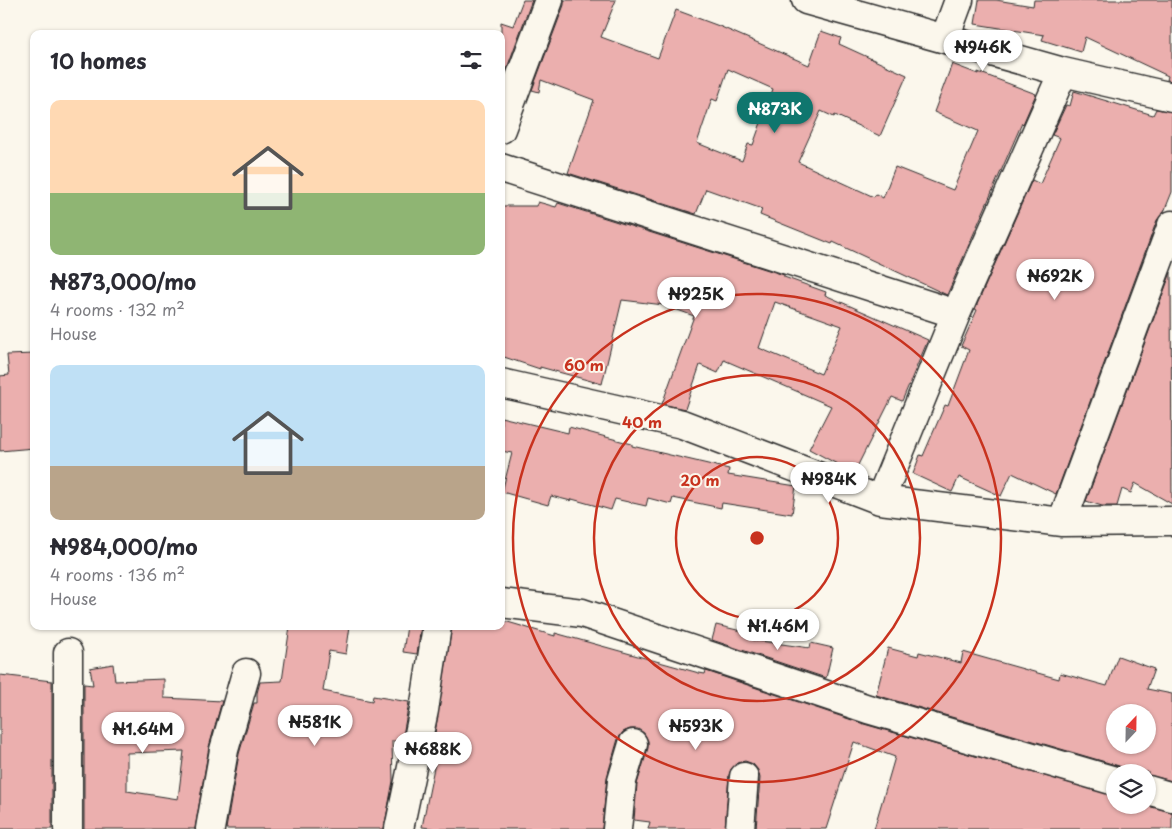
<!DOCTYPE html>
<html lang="en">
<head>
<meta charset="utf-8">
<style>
	body { margin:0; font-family:"Playpen Sans",sans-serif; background:#f2f2f3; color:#2b2b33; height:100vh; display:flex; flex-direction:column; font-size:19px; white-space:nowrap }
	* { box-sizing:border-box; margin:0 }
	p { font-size:16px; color:#7c7c81 }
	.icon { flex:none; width:28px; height:28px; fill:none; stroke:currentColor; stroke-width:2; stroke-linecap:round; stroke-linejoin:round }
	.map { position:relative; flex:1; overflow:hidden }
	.drawer { position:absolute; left:30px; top:30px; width:475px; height:600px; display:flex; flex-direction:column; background:#fff; border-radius:10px; box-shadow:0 1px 4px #0004 }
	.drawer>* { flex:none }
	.needle { width:32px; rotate:22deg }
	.controls { position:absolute; left:1106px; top:704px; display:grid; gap:10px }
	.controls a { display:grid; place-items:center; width:50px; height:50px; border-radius:50%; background:#fff; box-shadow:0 1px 4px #0004; font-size:25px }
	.price { position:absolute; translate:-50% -42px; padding:0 11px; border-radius:18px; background:#fff; color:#222; font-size:16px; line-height:32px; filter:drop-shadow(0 1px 2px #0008) }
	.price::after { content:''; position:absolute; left:50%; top:30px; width:15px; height:11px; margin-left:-8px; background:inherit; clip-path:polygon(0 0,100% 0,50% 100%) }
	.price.selected { background:#0f766e; color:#fff }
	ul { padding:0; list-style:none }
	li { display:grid; align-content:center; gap:10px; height:265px; padding:0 20px }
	li span { display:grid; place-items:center; height:155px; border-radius:10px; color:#555 }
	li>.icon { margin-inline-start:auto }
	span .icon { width:90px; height:90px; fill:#fffc; stroke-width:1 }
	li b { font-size:21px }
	h2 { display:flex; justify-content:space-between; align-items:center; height:60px; padding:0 20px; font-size:21px }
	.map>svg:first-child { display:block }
	.building { fill:#ebafae; stroke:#2b2b2b; fill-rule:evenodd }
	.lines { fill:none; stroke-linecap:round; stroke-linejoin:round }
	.street-casing { stroke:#2b2b2b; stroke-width:31 }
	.street { stroke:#fbf7ec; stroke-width:28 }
	.ring { fill:none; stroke:#c8321e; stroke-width:2.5 }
	.centre { fill:#c8321e; stroke:#fbf7ec; stroke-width:2.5 }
	.ring-label { font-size:15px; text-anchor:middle; font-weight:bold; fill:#c8321e; stroke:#fbf7ec; stroke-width:4; stroke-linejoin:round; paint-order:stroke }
</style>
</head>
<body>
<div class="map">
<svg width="1172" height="829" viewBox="0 0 1172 829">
	<rect width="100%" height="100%" fill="#fbf7ec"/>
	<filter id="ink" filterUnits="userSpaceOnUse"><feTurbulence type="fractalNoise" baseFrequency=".02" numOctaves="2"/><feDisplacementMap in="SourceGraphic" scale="10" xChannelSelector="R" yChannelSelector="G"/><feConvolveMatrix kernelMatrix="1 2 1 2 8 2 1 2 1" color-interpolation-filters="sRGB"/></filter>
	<g filter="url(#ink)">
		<!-- building -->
		<path class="building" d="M523,0H532L503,79L501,78V22L513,26Z
			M564,0H616L601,37L658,58L676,10L719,26L809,65L821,31L841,38L839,44L907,75L880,136L835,115L834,117L821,111L798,162L874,197L876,194L883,198L895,167L953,190L978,131L934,112L952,64L978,74V72L1036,94L1023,124L1022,123L947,295L833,242L832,244L760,215L762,209L706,189L696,214L568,173L594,100L541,80L539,92L532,90L564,5ZM728,69L773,89L753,145L748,144L742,161L697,143L712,99L717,101Z
			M979,0H996L1033,6L1034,0H1172V81L1167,80L1168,76L1085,37L1081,52L1042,40L1044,35L975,24Z
			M1074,91L1153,115L1156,109L1172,112V192L1164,212L1157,220L1056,494L1012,473L1001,496L959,477L952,492L913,474L920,455L923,456L945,405L948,406L969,350L961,346L977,310L975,309L1032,180L1040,184L1060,138L1052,135L1066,105L1070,106Z
			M538,202L556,207L558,203L784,275V277L826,292L825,295L928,340L902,401L892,397L854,473L809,449L831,406L724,360L718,373L700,365L685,409L662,404L694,316L664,305L622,300L602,384L540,367V369L501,356V206H536ZM775,302L842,326L821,374L759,348Z
			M1171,272L1172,504L1135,483L1131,493L1122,489L1117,506H1102L1086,501Z
			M34,354V448L0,451V376L9,375L7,355Z
			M501,417L568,433L569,427L632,444V446L729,469L728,475L796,486L792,514L722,503L721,508L673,498L671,504L648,498L646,506L615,499L611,510L572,499L571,501L551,496L548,505L502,492L512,453L501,451Z
			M501,620L555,636V633L699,673L705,674L706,671L864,724L1115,796V805H1144L1172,812V829H874L895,757L854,742L826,829H756L760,778L758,770L753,764L745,761L737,763L731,769L729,775L725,829H648L650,822L634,820L637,784L648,748V741L644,733L638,729H630L623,732L618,739L607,777L602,829H438L422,827L440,738L434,739L452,626H501Z
			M716,625L754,634L753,640L810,648L811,643L833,648L826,678L712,640Z
			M290,626H350L346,654L329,651L323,691L372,701L373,696L409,702L402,741H392L393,781L384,829H226L239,754L254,703H257V693L260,682L282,681Z
			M407,626H421L417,654L403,652Z
			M888,648L918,656L919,652L961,663L963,652L1059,679L1060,673L1107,686L1118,656L1154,669L1147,689L1172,694V781L1148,775V772H1128L1119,766L876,695ZM1115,712H1148V745H1115Z
			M113,664L115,681L164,679V698L222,701L209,747L195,829H84V684L93,685L90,668ZM184,751L178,799L127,791V753Z
			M0,675L52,681V829H0Z"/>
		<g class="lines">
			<defs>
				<path id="street" d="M806,0L1063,72L1172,97
					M945,38L959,0
					M501,129L549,0
					M501,168L956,314
					M501,383L682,424L880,500L1062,522L1172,521
					M880,500L956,314L1063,72
					M1062,522L1172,225
					M501,603L582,613L868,709L1115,781
					M68,653V829
					M1148,790L1172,797
					M210,829L224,750L246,673
					M399,829L424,710L437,626
					M617,829L622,781L633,744
					M740,829L744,777"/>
			</defs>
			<!-- street casing -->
			<use href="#street" class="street-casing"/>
			<!-- street -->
			<use href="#street" class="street"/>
		</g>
	</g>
	<!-- distance rings -->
	<g class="ring">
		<circle cx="757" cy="538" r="81"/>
		<circle cx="757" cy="538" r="163"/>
		<circle cx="757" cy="538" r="244"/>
	</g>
	<circle cx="757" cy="538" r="8" class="centre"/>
	<g class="ring-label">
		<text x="584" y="371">60 m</text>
		<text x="642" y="428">40 m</text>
		<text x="700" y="486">20 m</text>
	</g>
</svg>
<div class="controls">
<a><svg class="needle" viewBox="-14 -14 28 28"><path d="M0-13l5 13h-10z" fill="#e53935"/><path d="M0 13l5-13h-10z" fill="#7c7c81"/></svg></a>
<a><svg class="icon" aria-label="layers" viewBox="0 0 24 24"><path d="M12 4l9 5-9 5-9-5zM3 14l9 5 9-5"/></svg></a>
</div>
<b class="price" style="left:983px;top:72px">₦946K</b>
<b class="price selected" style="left:775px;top:134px">₦873K</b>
<b class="price" style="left:1055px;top:301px">₦692K</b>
<b class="price" style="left:696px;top:319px">₦925K</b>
<b class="price" style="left:829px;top:504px">₦984K</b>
<b class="price" style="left:778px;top:651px">₦1.46M</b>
<b class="price" style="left:315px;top:747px">₦581K</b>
<b class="price" style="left:696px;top:751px">₦593K</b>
<b class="price" style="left:143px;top:754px">₦1.64M</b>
<b class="price" style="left:433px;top:774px">₦688K</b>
<section class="drawer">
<h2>10 homes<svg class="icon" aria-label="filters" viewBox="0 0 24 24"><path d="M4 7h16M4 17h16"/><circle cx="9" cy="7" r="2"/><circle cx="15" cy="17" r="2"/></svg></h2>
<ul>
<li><span style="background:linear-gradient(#ffd9b3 60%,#8fb573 0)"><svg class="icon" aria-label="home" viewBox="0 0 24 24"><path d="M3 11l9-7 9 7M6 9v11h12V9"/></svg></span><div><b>₦873,000/mo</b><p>4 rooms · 132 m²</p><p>House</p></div></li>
<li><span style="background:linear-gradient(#bfe0f5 65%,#b9a48a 0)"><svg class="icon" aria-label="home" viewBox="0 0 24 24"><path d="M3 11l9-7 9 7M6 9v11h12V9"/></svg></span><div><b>₦984,000/mo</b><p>4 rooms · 136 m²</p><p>House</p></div></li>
</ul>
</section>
</div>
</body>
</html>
